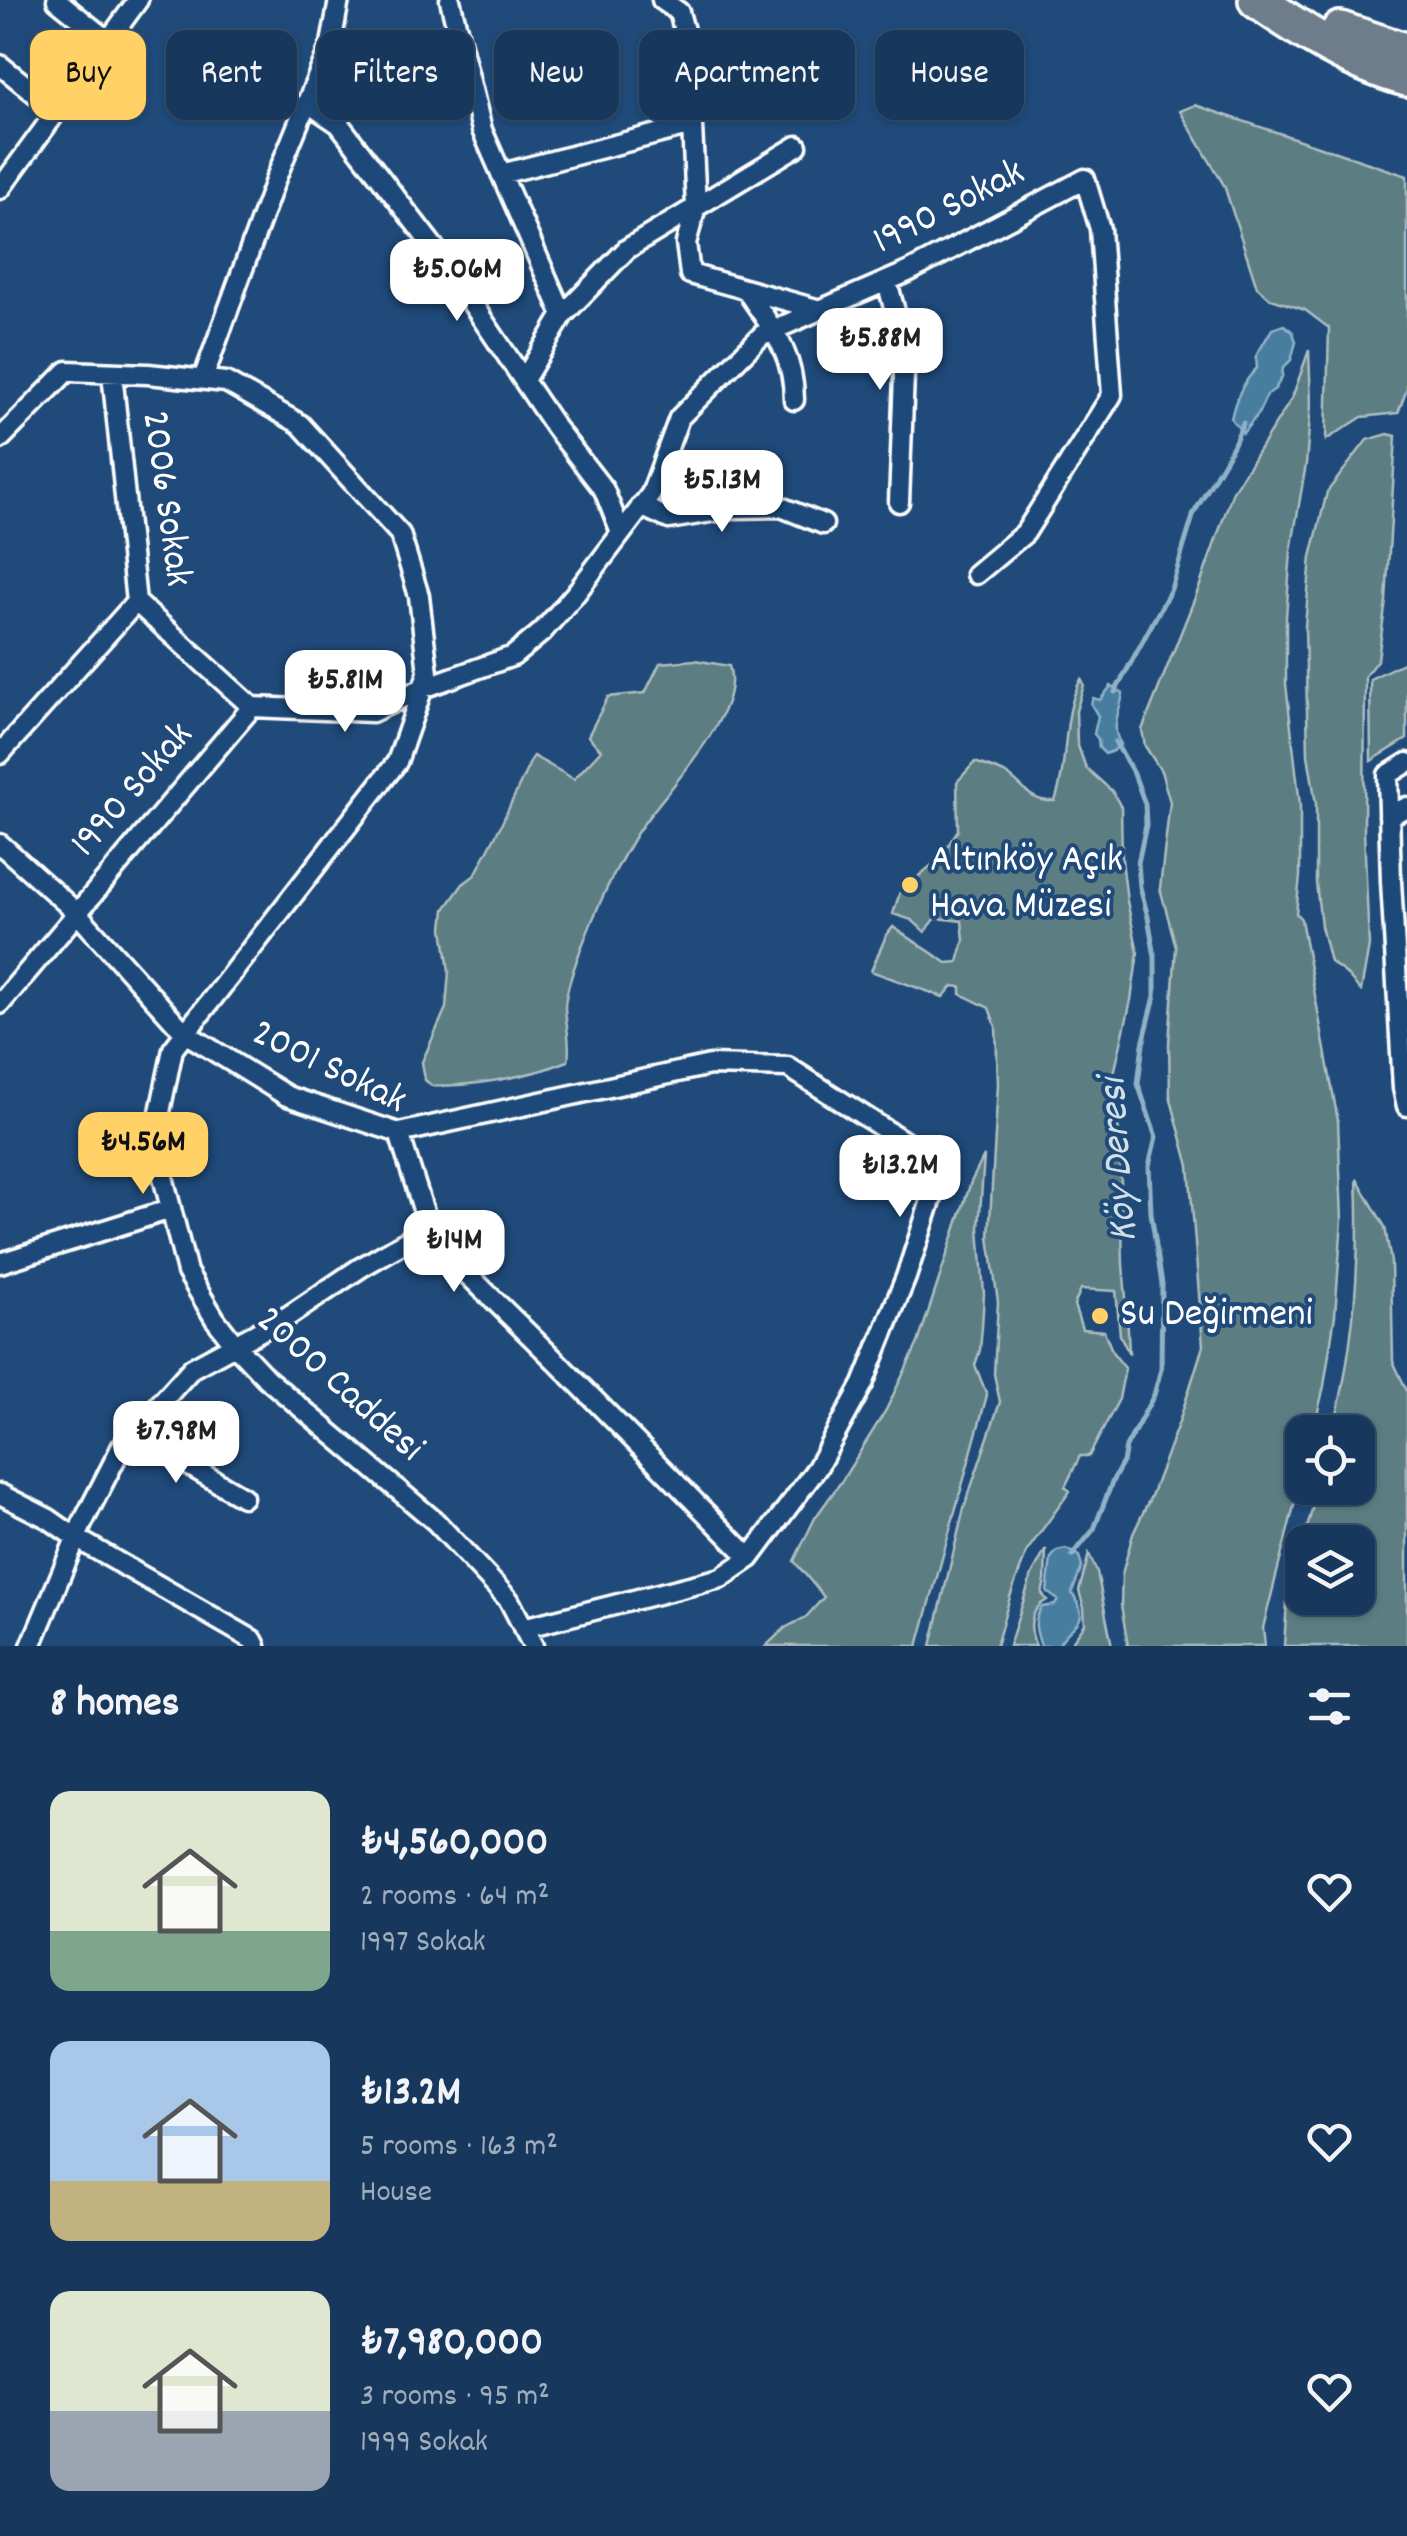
<!DOCTYPE html>
<html lang="en">
<head>
<meta charset="utf-8">
<style>
	body { margin:0; font-family:Dekko,sans-serif; background:#203f62; color:#f1f3f6; height:100vh; display:flex; flex-direction:column; font-size:38px; white-space:nowrap }
	* { box-sizing:border-box; margin:0 }
	p { font-size:32px; color:#9eacbb }
	.icon { flex:none; width:55px; height:55px; fill:none; stroke:currentColor; stroke-width:2; stroke-linecap:round; stroke-linejoin:round }
	.map { position:relative; height:1646px; overflow:hidden }
	.drawer { display:flex; flex-direction:column; background:#17385c; flex:1 }
	.drawer>* { flex:none }
	.top-card { position:absolute; left:30px; top:30px; width:1348px; height:90px; display:flex; gap:20px }
	.tools { position:absolute; left:1285px; top:1415px; display:grid; gap:20px }
	.tools a { display:grid; place-items:center; width:90px; height:90px; border-radius:20px; background:#17385c; box-shadow:0 2px 8px #0004,0 0 0 2px #365272; font-size:50px }
	.price { position:absolute; translate:-50% -85px; padding:0 22px; border-radius:20px; background:#fff; color:#222; font-size:32px; line-height:65px; filter:drop-shadow(0 2px 5px #0008) }
	.price::after { content:''; position:absolute; left:50%; top:60px; width:30px; height:22px; margin-left:-15px; background:inherit; clip-path:polygon(0 0,100% 0,50% 100%) }
	.price.active { background:#ffd166; color:#111 }
	ul { padding:0; list-style:none }
	li { display:flex; align-items:center; gap:30px; height:250px; padding:0 50px }
	li span { display:grid; place-items:center; flex:none; width:280px; height:200px; border-radius:20px; color:#555 }
	li>.icon { margin-inline-start:auto }
	span .icon { width:120px; height:120px; fill:#fffc; stroke-width:1 }
	li b { font-size:42px }
	h2 { display:flex; justify-content:space-between; align-items:center; height:120px; padding:0 50px; font-size:42px }
	.tag { padding:0 35px; border-radius:20px; background:#17385c; box-shadow:0 2px 8px #0004,0 0 0 2px #365272; font-size:35px; line-height:90px }
	.tag.active { background:#ffd166; color:#111 }
	.map>svg:first-child { display:block }
	.green { fill:#5c7d82; stroke:#aebec0; stroke-width:2.5; fill-rule:evenodd }
	.water { fill:#467ea0; stroke:#90b2c6; stroke-width:2.5 }
	.lines { fill:none; stroke-linecap:round; stroke-linejoin:round }
	.stream { stroke:#90b2c6; stroke-width:5 }
	.minor-casing { stroke:#fff; stroke-width:25 }
	.motorway-casing { stroke:#fff; stroke-width:42 }
	.minor { stroke:#1f4a7a; stroke-width:18 }
	.motorway { stroke:#6d7d8c; stroke-width:35 }
	.poi-dot { fill:#ffd166; stroke:#1f4a7a; stroke-width:4 }
	.labels { text-anchor:middle; dominant-baseline:central; stroke-width:8; stroke-linejoin:round; paint-order:stroke }
	.street-label { font-size:40px; fill:#fff; stroke:#1f4a7a }
	.poi-label { font-size:40px; fill:#fff; stroke:#1f4a7a; text-anchor:start }
	.water-label { font-size:42px; font-style:italic; fill:#d1dfe7; stroke:#1f4a7a }
</style>
</head>
<body>
<div class="map">
<svg width="1407" height="1646" viewBox="0 0 1407 1646">
	<rect width="100%" height="100%" fill="#1f4a7a"/>
	<filter id="ink" filterUnits="userSpaceOnUse"><feTurbulence type="fractalNoise" baseFrequency=".01" numOctaves="2"/><feDisplacementMap in="SourceGraphic" scale="20" xChannelSelector="R" yChannelSelector="G"/><feConvolveMatrix kernelMatrix="1 2 1 2 8 2 1 2 1" color-interpolation-filters="sRGB"/></filter>
	<g filter="url(#ink)">
		<!-- green -->
		<path class="green" d="M1195,105L1407,176V389L1398,413L1362,417L1326,440L1329,328L1305,310L1271,299L1257,287L1224,185L1180,111Z
			M1309,350L1311,404L1306,464L1291,551L1286,617V684L1300,805V876L1296,913L1301,919L1338,1121L1342,1220L1335,1315L1324,1386L1313,1432H1302V1474L1263,1628L1265,1646H1128L1121,1605L1122,1574L1133,1534L1151,1496L1180,1419L1203,1346L1189,1166L1170,1096L1169,1043L1176,947L1160,888L1170,802L1161,771L1145,746L1142,730L1200,585L1233,491L1292,398Z
			M1388,434L1396,436L1386,601L1378,659L1365,676L1364,831L1369,946L1361,991L1344,972L1330,962L1321,926L1316,883V804L1308,755L1305,626L1311,557L1327,492L1367,440Z
			M695,660L729,666C746,715 660,795 635,836C622,858 609,882 599,905C589,928 565,984 565,1008C566,1026 571,1042 568,1061C529,1077 475,1086 432,1086L425,1080L422,1062L446,1008L449,971L443,928L445,909L463,884L475,875L501,825L533,756L574,779L601,750L588,736L608,697L645,693L660,663Z
			M1407,661V739L1371,761L1370,679Z
			M1081,679L1084,685L1076,711L1077,743L1086,768L1112,791L1121,807L1122,860L1127,901L1138,952L1131,1000L1113,1078L1120,1142L1123,1265L1127,1309L1129,1354L1120,1335L1116,1291L1081,1289L1074,1305L1082,1329L1104,1331L1113,1353L1125,1368L1119,1399L1089,1456H1080L1065,1487L1070,1491L1027,1551L1010,1597L996,1646H931L964,1508L1000,1402L994,1374L998,1302L989,1237L998,1084L996,1027L989,1008L961,994V987L953,986L943,997L871,971L886,936L893,927L947,963L958,962L964,940L962,921L936,918L925,932L912,920L893,914L900,892L939,859L958,830L957,782L975,762C985,766 997,769 1006,774C1025,786 1028,802 1055,801C1069,762 1061,717 1081,679Z
			M984,1156L979,1228L984,1294L982,1327L980,1350L975,1365L987,1395L918,1646H766L785,1628L806,1617L824,1597L794,1561L815,1518L843,1479L886,1410L918,1343L971,1182Z
			M1357,1179L1385,1227L1391,1262L1393,1361L1407,1391V1646H1284L1287,1601L1318,1488H1358V1432H1333C1353,1350 1361,1263 1357,1179ZM1302,1542H1358V1598H1302Z
			M1046,1549L1045,1580L1042,1594L1047,1600C1029,1610 1028,1628 1036,1646H1009L1031,1577Z
			M1089,1554L1097,1572L1112,1646H1069L1085,1624L1084,1608L1079,1591Z"/>
		<!-- water -->
		<path class="water" d="M1284,325L1293,332L1296,342L1291,360L1283,368L1282,377L1275,389L1267,395L1258,414L1243,433L1231,419C1235,399 1242,383 1257,368L1256,356L1272,329Z
			M1111,686L1123,693C1121,710 1109,727 1121,744L1113,751L1105,754L1099,748L1098,739L1094,734L1098,716L1091,704L1093,698L1100,700Z
			M1066,1549L1079,1556L1082,1567L1072,1593C1095,1626 1068,1623 1058,1646H1041C1036,1631 1032,1621 1042,1607L1055,1605L1058,1600L1047,1592L1051,1558L1057,1551Z"/>
		<g class="lines">
			<!-- stream -->
			<path class="stream" d="M1115,692L1171,589L1194,513L1233,446L1243,423
				M1072,1556L1094,1529L1113,1480L1123,1462L1126,1447L1154,1395L1161,1369L1162,1284L1151,1213L1149,1166L1156,1137L1138,1084L1143,1044L1155,996V957L1148,917L1140,887L1138,863L1146,825L1145,804L1134,774L1115,742"/>
			<defs>
				<path id="minor" d="M57,0L108,41
					M450,0L482,130L563,315
					M662,0L679,12L688,45L696,207L686,243L690,274L820,310
					M0,65L57,111
					M308,103L339,124L436,250L555,427L604,490L621,533
					M501,174L692,125
					M0,189L138,0
					M887,281L905,350L899,502
					M746,290C771,327 794,352 794,400
					M112,373L136,602L252,707
					M203,379L276,178L331,44L339,0
					M524,380L563,315L627,249L797,146
					M0,439L67,371L148,374L226,382L300,424L400,534L419,596L428,673L397,762L173,1049L154,1141L187,1272L215,1319L235,1345L266,1378L436,1522L509,1600L533,1646
					M641,506L669,519L735,508L781,507L823,524
					M252,707L372,712L423,688L513,656L542,632L576,593L651,494L679,418L762,335L910,271L1085,179L1100,229L1112,395L1025,533L976,574
					M0,754L136,602
					M1407,763L1388,775L1391,881L1403,1088L1407,1106
					M1389,816L1407,807
					M0,844L76,912L185,1033L287,1096L399,1133L429,1228L454,1261L557,1362L750,1558
					M0,1004L252,707
					M399,1133L710,1065L788,1067L936,1162L939,1176L906,1277L863,1384L817,1468L750,1558L721,1578L523,1628
					M0,1263L171,1209
					M133,1433L243,1497
					M0,1494L49,1519L76,1538L253,1640L256,1646
					M31,1646L82,1524L122,1446L192,1368L290,1315L360,1268L429,1228"/>
				<path id="motorway" d="M1257,0C1303,32 1353,64 1407,78
					M1340,30L1407,52"/>
			</defs>
			<!-- minor casing -->
			<use href="#minor" class="minor-casing"/>
			<!-- motorway casing -->
			<use href="#motorway" class="motorway-casing"/>
			<!-- minor -->
			<use href="#minor" class="minor"/>
			<!-- motorway -->
			<use href="#motorway" class="motorway"/>
		</g>
	</g>
	<!-- markers -->
	<g class="poi-dot">
		<circle cx="910" cy="885" r="10"/>
		<circle cx="1100" cy="1316" r="10"/>
	</g>
	<g class="labels">
		<!-- street labels -->
		<g class="street-label">
			<text transform="translate(950 209) rotate(-27)">1990 Sokak</text>
			<text transform="translate(164 499) rotate(82)">2006 Sokak</text>
			<text transform="translate(134 791) rotate(-49)">1990 Sokak</text>
			<text transform="translate(328 1069) rotate(26)">2001 Sokak</text>
			<text transform="translate(338 1386) rotate(42)">2000 Caddesi</text>
		</g>
		<!-- poi labels -->
		<g class="poi-label">
			<text x="930" y="862">Altınköy Açık<tspan x="930" dy="46">Hava Müzesi</tspan></text>
			<text x="1120" y="1316">Su Değirmeni</text>
		</g>
		<!-- water labels -->
		<g class="water-label">
			<text transform="translate(1121 1160) rotate(-94)">Köy Deresi</text>
		</g>
	</g>
</svg>
<div class="tools">
<a><svg class="icon" aria-label="locate" viewBox="0 0 24 24"><circle cx="12" cy="12" r="6"/><path d="M12 2v4M12 18v4M2 12h4M18 12h4"/></svg></a>
<a><svg class="icon" aria-label="layers" viewBox="0 0 24 24"><path d="M12 4l9 5-9 5-9-5zM3 14l9 5 9-5"/></svg></a>
</div>
<b class="price" style="left:457px;top:324px">₺5.06M</b>
<b class="price" style="left:880px;top:393px">₺5.88M</b>
<b class="price" style="left:722px;top:535px">₺5.13M</b>
<b class="price" style="left:345px;top:735px">₺5.81M</b>
<b class="price active" style="left:143px;top:1197px">₺4.56M</b>
<b class="price" style="left:900px;top:1220px">₺13.2M</b>
<b class="price" style="left:454px;top:1295px">₺14M</b>
<b class="price" style="left:176px;top:1486px">₺7.98M</b>
<div class="top-card">
<a class="tag active">Buy</a>
<a class="tag">Rent</a>
<a class="tag">Filters</a>
<a class="tag">New</a>
<a class="tag">Apartment</a>
<a class="tag">House</a>
</div>
</div>
<section class="drawer">
<h2>8 homes<svg class="icon" aria-label="filters" viewBox="0 0 24 24"><path d="M4 7h16M4 17h16"/><circle cx="9" cy="7" r="2"/><circle cx="15" cy="17" r="2"/></svg></h2>
<ul>
<li><span style="background:linear-gradient(#dfe7d0 70%,#7fa58c 0)"><svg class="icon" aria-label="home" viewBox="0 0 24 24"><path d="M3 11l9-7 9 7M6 9v11h12V9"/></svg></span><div><b>₺4,560,000</b><p>2 rooms · 64 m²</p><p>1997 Sokak</p></div><svg class="icon" aria-label="heart" viewBox="0 0 24 24"><path d="M12 20l-8-8c-3-5 5-10 8-4 3-6 11-1 8 4z"/></svg></li>
<li><span style="background:linear-gradient(#a9c7e8 70%,#c2b280 0)"><svg class="icon" aria-label="home" viewBox="0 0 24 24"><path d="M3 11l9-7 9 7M6 9v11h12V9"/></svg></span><div><b>₺13.2M</b><p>5 rooms · 163 m²</p><p>House</p></div><svg class="icon" aria-label="heart" viewBox="0 0 24 24"><path d="M12 20l-8-8c-3-5 5-10 8-4 3-6 11-1 8 4z"/></svg></li>
<li><span style="background:linear-gradient(#dfe7d0 60%,#9aa5b1 0)"><svg class="icon" aria-label="home" viewBox="0 0 24 24"><path d="M3 11l9-7 9 7M6 9v11h12V9"/></svg></span><div><b>₺7,980,000</b><p>3 rooms · 95 m²</p><p>1999 Sokak</p></div><svg class="icon" aria-label="heart" viewBox="0 0 24 24"><path d="M12 20l-8-8c-3-5 5-10 8-4 3-6 11-1 8 4z"/></svg></li>
</ul>
</section>
</body>
</html>
